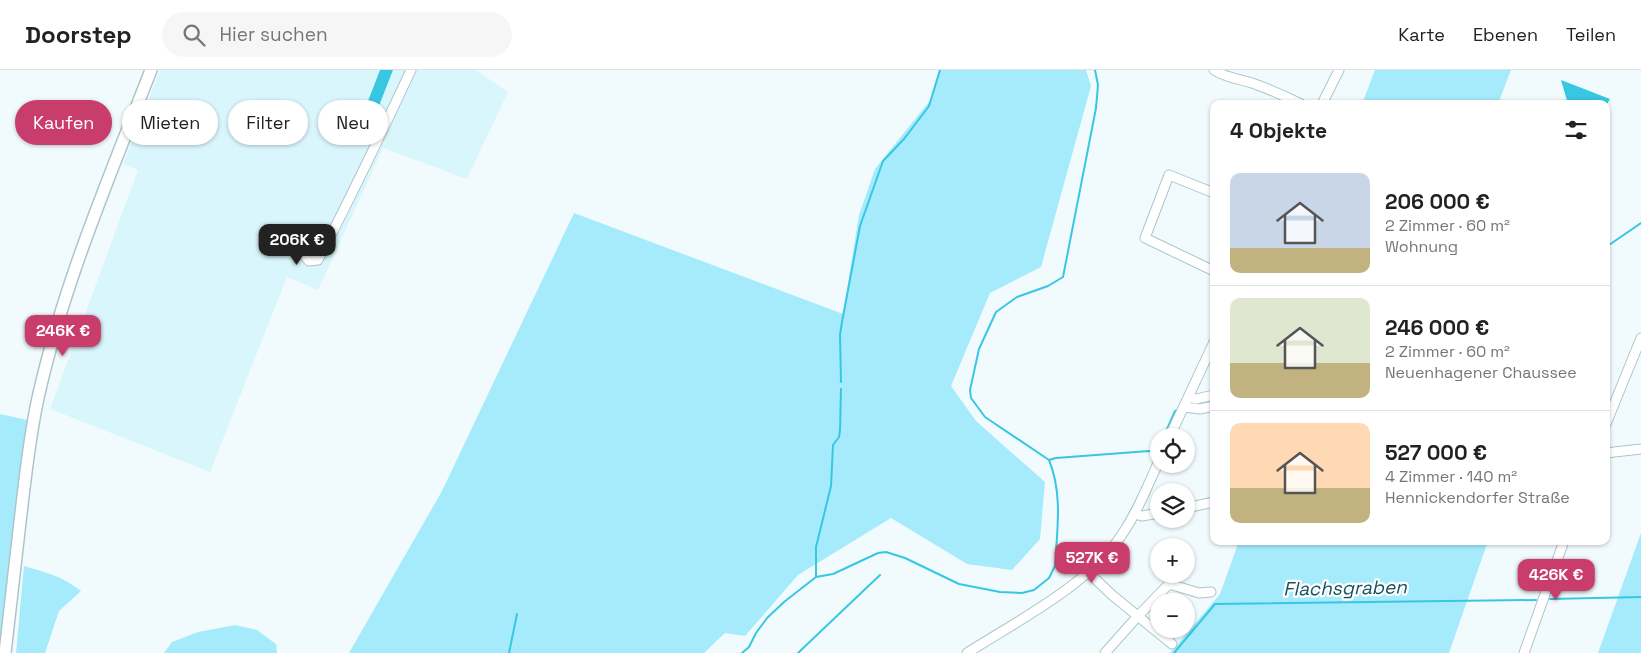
<!DOCTYPE html>
<html lang="de">
<head>
<meta charset="utf-8">
<style>
	body { margin:0; font-family:"Space Grotesk",sans-serif; background:#f6f6f6; color:#222; height:100vh; display:flex; flex-direction:column; font-size:19px; white-space:nowrap }
	* { box-sizing:border-box; margin:0 }
	p { font-size:16px; color:#767676 }
	.icon { flex:none; width:28px; height:28px; fill:none; stroke:currentColor; stroke-width:2; stroke-linecap:round; stroke-linejoin:round }
	.map { position:relative; flex:1; overflow:hidden }
	.side { position:absolute; left:1210px; top:30px; width:400px; height:445px; display:flex; flex-direction:column; background:#fff; border-radius:10px; box-shadow:0 1px 4px #0004 }
	.side>* { flex:none }
	.banner { position:absolute; left:15px; top:30px; width:475px; height:45px; display:flex; gap:10px }
	.buttons { position:absolute; left:1150px; top:358px; display:grid; gap:10px }
	.buttons a { display:grid; place-items:center; width:45px; height:45px; border-radius:50%; background:#fff; box-shadow:0 1px 4px #0004; font-size:25px }
	.price { position:absolute; translate:-50% -42px; padding:0 11px; border-radius:10px; background:#c93d6d; color:#fff; font-size:16px; line-height:32px; filter:drop-shadow(0 1px 2px #0008) }
	.price::after { content:''; position:absolute; left:50%; top:30px; width:15px; height:11px; margin-left:-8px; background:inherit; clip-path:polygon(0 0,100% 0,50% 100%) }
	.price.selected { background:#222; color:#fff }
	ul { padding:0; list-style:none }
	li { display:flex; align-items:center; gap:15px; height:125px; padding:0 20px }
	li+li { border-top:1px solid #e0e0e0 }
	li span { display:grid; place-items:center; flex:none; width:140px; height:100px; border-radius:10px; color:#555 }
	li>.icon { margin-inline-start:auto }
	span .icon { width:60px; height:60px; fill:#fffc; stroke-width:1 }
	li b { font-size:21px }
	h2 { display:flex; justify-content:space-between; align-items:center; height:60px; padding:0 20px; font-size:21px }
	.chip { padding:0 18px; border-radius:22px; background:#fff; box-shadow:0 1px 4px #0004; font-size:18px; line-height:45px }
	.chip.selected { background:#c93d6d; color:#fff }
	header { display:flex; align-items:center; gap:30px; box-sizing:border-box; height:70px; padding:0 25px; background:#fff; border-bottom:1px solid #e0e0e0 }
	header strong { font-size:24px }
	nav { display:flex; gap:28px; margin-inline-start:auto; font-size:18px }
	.search { width:350px; height:45px; background:#f6f6f6; display:flex; align-items:center; gap:12px; box-sizing:border-box; padding:0 18px; border-radius:28px; color:#767676; font-size:19px }
	.map>svg:first-child { display:block }
	.built { fill:#d9f6fc }
	.green { fill:#a5ebfc }
	.water { fill:#37c7e3 }
	.lines { fill:none; stroke-linecap:round; stroke-linejoin:round }
	.stream { stroke:#37c7e3; stroke-width:2 }
	.minor-casing { stroke:#acc5cb; stroke-width:11 }
	.major-casing { stroke:#acc5cb; stroke-width:14 }
	.minor { stroke:#fff; stroke-width:9 }
	.major { stroke:#fff; stroke-width:11 }
	.labels { text-anchor:middle; dominant-baseline:central; stroke-width:4.5; stroke-linejoin:round; paint-order:stroke }
	.water-label { font-size:19px; font-style:italic; fill:#16515c; stroke:#fff }
</style>
</head>
<body>
<header>
<strong>Doorstep</strong>
<div class="search"><svg class="icon" aria-label="search" viewBox="0 0 24 24"><circle cx="10" cy="10" r="6"/><path d="M15 15l6 6"/></svg>Hier suchen</div>
<nav><a>Karte</a><a>Ebenen</a><a>Teilen</a></nav>
</header>
<div class="map">
<svg width="1641" height="583" viewBox="0 0 1641 583">
	<rect width="100%" height="100%" fill="#f1fbfe"/>
	<!-- built -->
	<path class="built" d="M160,0H476L508,22L467,109L383,78L318,220L287,207L210,402L50,339L138,100L123,94Z"/>
	<!-- green -->
	<path class="green" d="M939,0H1086L1091,16L1041,197L990,223L951,316L976,351L1045,412L1040,469L1012,500L967,494L891,448L798,505L745,566L725,563L704,583H349L442,421L574,143L843,244L859,145L875,99L932,28Z
		M1375,0H1511L1498,34H1362Z
		M0,344L27,350L0,572Z
		M1641,463V583H1598Z
		M1239,471H1488L1449,583H1170L1220,524Z
		M24,496C47,503 62,506 81,521L59,541L45,583H16Z
		M235,555L257,560L276,574L277,583H164L172,572L198,562Z"/>
	<!-- water -->
	<path class="water" d="M380,0H393L364,74L353,70Z
		M1561,10L1610,29L1606,36V34H1568Z"/>
	<g class="lines">
		<!-- stream -->
		<path class="stream" d="M1606,177L1641,153
			M841,312L840,265L842,252L860,156L883,91L904,69L929,36L940,0
			M1197,335L1214,330
			M1164,366L1175,341L1178,340
			M1049,390L1056,388L1149,381L1157,382L1159,378
			M1056,496L1078,500L1080,502
			M816,507V477L831,416L833,375L839,367L840,360L841,319
			M1550,529L1641,527
			M509,583L517,544
			M742,583L749,577L756,563L767,548L784,532L816,507L833,504L878,483L886,482L905,488L959,514L1000,522L1022,523L1034,520L1049,508L1055,496C1057,461 1063,424 1049,390L985,347L971,328L970,320L979,279L996,242L1017,227L1048,216L1063,207L1096,38L1098,15L1095,0
			M798,583L880,505
			M1174,583L1215,534L1536,530"/>
		<defs>
			<path id="minor" d="M1214,0C1226,8 1240,9 1252,13C1269,19 1285,26 1301,34
				M1322,34L1339,0
				M1214,123L1169,105L1145,168L1214,201
				M328,172L318,173L307,178L304,185L309,191L318,190C351,128 381,64 411,0
				M1188,327L1196,329L1214,325
				M1184,337L1200,339L1214,336
				M1606,354L1641,268
				M1170,366L1214,272
				M1606,383L1641,379
				M1186,438L1214,432
				M1135,444L1142,446L1159,443
				M1088,502L1112,525L1172,574
				M967,583C1017,551 1087,516 1121,466C1137,443 1147,417 1159,391
				M1105,583L1137,547L1169,514L1199,523L1211,522
				M1524,583L1564,471"/>
			<path id="major" d="M5,583C10,539 15,495 20,452C25,410 29,369 38,328C63,215 109,108 151,0"/>
		</defs>
		<!-- minor casing -->
		<use href="#minor" class="minor-casing"/>
		<!-- major casing -->
		<use href="#major" class="major-casing"/>
		<!-- minor -->
		<use href="#minor" class="minor"/>
		<!-- major -->
		<use href="#major" class="major"/>
	</g>
	<g class="labels">
		<!-- water labels -->
		<g class="water-label">
			<text transform="translate(1345 518) rotate(-1)">Flachsgraben</text>
		</g>
	</g>
</svg>
<div class="buttons">
<a><svg class="icon" aria-label="locate" viewBox="0 0 24 24"><circle cx="12" cy="12" r="6"/><path d="M12 2v4M12 18v4M2 12h4M18 12h4"/></svg></a>
<a><svg class="icon" aria-label="layers" viewBox="0 0 24 24"><path d="M12 4l9 5-9 5-9-5zM3 14l9 5 9-5"/></svg></a>
<a>+</a>
<a>−</a>
</div>
<b class="price selected" style="left:297px;top:196px">206K €</b>
<b class="price" style="left:63px;top:287px">246K €</b>
<b class="price" style="left:1092px;top:514px">527K €</b>
<b class="price" style="left:1556px;top:531px">426K €</b>
<div class="banner">
<a class="chip selected">Kaufen</a>
<a class="chip">Mieten</a>
<a class="chip">Filter</a>
<a class="chip">Neu</a>
</div>
<section class="side">
<h2>4 Objekte<svg class="icon" aria-label="filters" viewBox="0 0 24 24"><path d="M4 7h16M4 17h16"/><circle cx="9" cy="7" r="2"/><circle cx="15" cy="17" r="2"/></svg></h2>
<ul>
<li><span style="background:linear-gradient(#c9d6e8 75%,#c2b280 0)"><svg class="icon" aria-label="home" viewBox="0 0 24 24"><path d="M3 11l9-7 9 7M6 9v11h12V9"/></svg></span><div><b>206 000 €</b><p>2 Zimmer · 60 m²</p><p>Wohnung</p></div></li>
<li><span style="background:linear-gradient(#dfe7d0 65%,#c2b280 0)"><svg class="icon" aria-label="home" viewBox="0 0 24 24"><path d="M3 11l9-7 9 7M6 9v11h12V9"/></svg></span><div><b>246 000 €</b><p>2 Zimmer · 60 m²</p><p>Neuenhagener Chaussee</p></div></li>
<li><span style="background:linear-gradient(#ffd9b3 65%,#c2b280 0)"><svg class="icon" aria-label="home" viewBox="0 0 24 24"><path d="M3 11l9-7 9 7M6 9v11h12V9"/></svg></span><div><b>527 000 €</b><p>4 Zimmer · 140 m²</p><p>Hennickendorfer Straße</p></div></li>
</ul>
</section>
</div>
</body>
</html>
